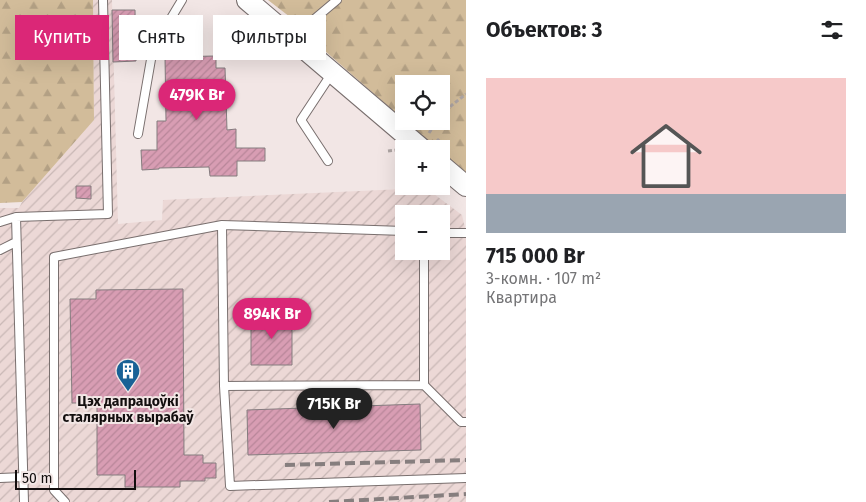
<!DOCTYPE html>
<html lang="ru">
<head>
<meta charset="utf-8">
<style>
	body { margin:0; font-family:"Fira Sans",sans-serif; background:#f6f6f6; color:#202124; height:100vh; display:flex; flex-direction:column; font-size:19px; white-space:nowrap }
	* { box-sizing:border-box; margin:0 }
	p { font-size:16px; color:#757577 }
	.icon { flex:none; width:28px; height:28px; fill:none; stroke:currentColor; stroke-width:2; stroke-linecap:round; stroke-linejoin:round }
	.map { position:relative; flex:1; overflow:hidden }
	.drawer { display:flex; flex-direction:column; background:#fff; width:400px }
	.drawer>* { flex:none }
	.hud { position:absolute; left:15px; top:15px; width:375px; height:45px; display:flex; gap:10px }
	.fabs { position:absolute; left:395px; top:75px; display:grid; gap:10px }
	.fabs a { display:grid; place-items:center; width:55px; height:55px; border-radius:0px; background:#fff; box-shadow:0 5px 20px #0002; font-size:25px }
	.scale { position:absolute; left:15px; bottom:12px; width:121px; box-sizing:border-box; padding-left:5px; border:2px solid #120e0e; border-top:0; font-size:14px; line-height:18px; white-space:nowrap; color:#120e0e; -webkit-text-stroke:4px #f2e6e5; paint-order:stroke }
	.price { position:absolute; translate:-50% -42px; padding:0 11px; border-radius:18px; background:#db2777; color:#fff; font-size:16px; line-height:32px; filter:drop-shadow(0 1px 2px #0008) }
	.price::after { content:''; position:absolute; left:50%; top:30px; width:15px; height:11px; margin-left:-8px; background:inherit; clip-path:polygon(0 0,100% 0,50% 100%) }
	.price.on { background:#222; color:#fff }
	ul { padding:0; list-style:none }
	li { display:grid; align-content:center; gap:10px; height:265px; padding:0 20px }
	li+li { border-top:1px solid #e0e0e0 }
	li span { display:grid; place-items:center; height:155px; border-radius:0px; color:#555 }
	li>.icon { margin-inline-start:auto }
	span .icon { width:90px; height:90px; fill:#fffc; stroke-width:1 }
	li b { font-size:21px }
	h2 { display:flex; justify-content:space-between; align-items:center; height:60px; padding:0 20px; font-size:21px }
	.chip { padding:0 18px; border-radius:0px; background:#fff; box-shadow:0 5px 20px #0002; font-size:18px; line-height:45px }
	.chip.on { background:#db2777; color:#fff }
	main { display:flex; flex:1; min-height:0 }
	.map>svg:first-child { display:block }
	.industrial { fill:url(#industrial-furrows); fill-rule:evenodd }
	.forest { fill:url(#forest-firs) }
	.building { fill:url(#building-hatch); stroke:#857c7f }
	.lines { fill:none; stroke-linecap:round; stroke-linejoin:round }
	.service-casing { stroke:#796f6e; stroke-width:10 }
	.tertiary-casing { stroke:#796f6e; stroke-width:22 }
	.path { stroke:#ada4a3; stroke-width:3; stroke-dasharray:4 2.5; stroke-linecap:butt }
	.service { stroke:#fff; stroke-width:8 }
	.tertiary { stroke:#fff; stroke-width:20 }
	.rail { stroke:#867e7e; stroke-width:4; stroke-dasharray:10 5; stroke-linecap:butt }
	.labels { text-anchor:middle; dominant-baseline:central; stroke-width:4; stroke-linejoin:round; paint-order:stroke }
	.poi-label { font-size:14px; font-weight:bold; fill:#120e0e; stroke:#f2e6e5 }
</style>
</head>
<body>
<main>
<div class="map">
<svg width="466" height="502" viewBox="0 0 466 502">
	<defs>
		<pattern id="industrial-furrows" width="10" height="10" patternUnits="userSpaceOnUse" patternTransform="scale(1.25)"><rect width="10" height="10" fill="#ecd8d6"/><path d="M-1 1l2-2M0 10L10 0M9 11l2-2" fill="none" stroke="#c9b8b6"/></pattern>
		<pattern id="forest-firs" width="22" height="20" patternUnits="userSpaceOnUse" patternTransform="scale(1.25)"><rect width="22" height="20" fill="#d2bc9a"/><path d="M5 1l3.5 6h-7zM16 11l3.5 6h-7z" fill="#b3a084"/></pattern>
		<pattern id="building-hatch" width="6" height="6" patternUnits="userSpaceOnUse" patternTransform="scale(1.25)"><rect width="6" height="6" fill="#d89db3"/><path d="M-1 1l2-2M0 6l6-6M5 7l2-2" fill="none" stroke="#b88699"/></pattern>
	</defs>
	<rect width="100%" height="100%" fill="#f2e6e5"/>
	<!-- industrial -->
	<path class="industrial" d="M93,0H112L118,224L162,220L163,200L426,188L462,215L466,232V502H0V208H19L22,202L94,120ZM404,214H441V251H404Z"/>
	<!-- forest -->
	<path class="forest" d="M0,0H93L94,120L22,202L0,203Z
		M268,0H466V174L441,153V149H437L406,121H441V84H404V120L325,51L321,41Z"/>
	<!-- building -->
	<path class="building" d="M112,10H135L136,61L113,62Z
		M216,56V68H225L227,130L236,129V148H265V161H237V176H210L209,167L159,168V169L142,170L141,150H157V121H166L165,57Z
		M76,186H91V199L76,198Z
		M183,289L184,455H203V463H216V478H205V481H180V487H125V475H97V403H72L70,299H96V290Z
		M251,315H292V365H251Z
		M420,404L421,450L248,455L247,410Z"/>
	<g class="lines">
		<defs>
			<path id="service" d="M293,37L337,0
				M138,134L153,48L182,0
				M328,161L301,120L332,73
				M16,217L24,502
				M0,222L16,217L108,214L103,0
				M222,225L224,386L230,486L466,478
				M441,233H466
				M0,250L16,242
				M424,251V385
				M224,386L424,385L461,422H466
				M0,478L23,477
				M65,502L54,490V257L222,225L404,231"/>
			<path id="tertiary" d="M247,0L422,149
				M441,165L466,186"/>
		</defs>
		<!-- service casing -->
		<use href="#service" class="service-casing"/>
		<!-- tertiary casing -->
		<use href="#tertiary" class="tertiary-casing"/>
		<!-- path -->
		<path class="path" d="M441,116L452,105L466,94
			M429,133L437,121
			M437,139L447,148
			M388,151L397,150"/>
		<!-- service -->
		<use href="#service" class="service"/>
		<!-- tertiary -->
		<use href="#tertiary" class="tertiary"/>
		<!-- rail -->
		<path class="rail" d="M285,465L466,460
			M329,502L466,494"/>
	</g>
	<!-- icons -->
	<defs>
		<symbol id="building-pin" viewBox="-11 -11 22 30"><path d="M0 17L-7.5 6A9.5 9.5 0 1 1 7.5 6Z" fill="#196296" stroke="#f2e6e5"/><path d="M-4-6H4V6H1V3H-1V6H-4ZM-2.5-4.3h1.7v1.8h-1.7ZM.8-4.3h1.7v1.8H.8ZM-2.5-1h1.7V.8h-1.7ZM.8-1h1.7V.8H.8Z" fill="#fff"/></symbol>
	</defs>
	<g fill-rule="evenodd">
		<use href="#building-pin" x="114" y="357" width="28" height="38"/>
	</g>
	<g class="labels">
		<!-- poi labels -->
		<g class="poi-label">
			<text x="128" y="401">Цэх дапрацоўкі<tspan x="128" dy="16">сталярных вырабаў</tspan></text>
		</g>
	</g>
</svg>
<div class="fabs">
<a><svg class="icon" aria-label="locate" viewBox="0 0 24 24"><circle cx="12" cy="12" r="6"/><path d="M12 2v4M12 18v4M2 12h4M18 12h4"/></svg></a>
<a>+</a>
<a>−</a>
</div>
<div class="scale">50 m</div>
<b class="price" style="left:197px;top:121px">479K Br</b>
<b class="price" style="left:272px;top:340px">894K Br</b>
<b class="price on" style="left:334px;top:430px">715K Br</b>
<div class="hud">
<a class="chip on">Купить</a>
<a class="chip">Снять</a>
<a class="chip">Фильтры</a>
</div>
</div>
<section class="drawer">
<h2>Объектов: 3<svg class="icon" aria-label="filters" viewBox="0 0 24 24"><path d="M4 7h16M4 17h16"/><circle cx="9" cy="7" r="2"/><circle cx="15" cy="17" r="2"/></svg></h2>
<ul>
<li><span style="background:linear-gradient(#f6c9c9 75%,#9aa5b1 0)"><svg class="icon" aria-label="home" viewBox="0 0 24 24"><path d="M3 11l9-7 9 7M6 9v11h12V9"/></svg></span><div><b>715 000 Br</b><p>3-комн. · 107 m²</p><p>Квартира</p></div></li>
</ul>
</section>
</main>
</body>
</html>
